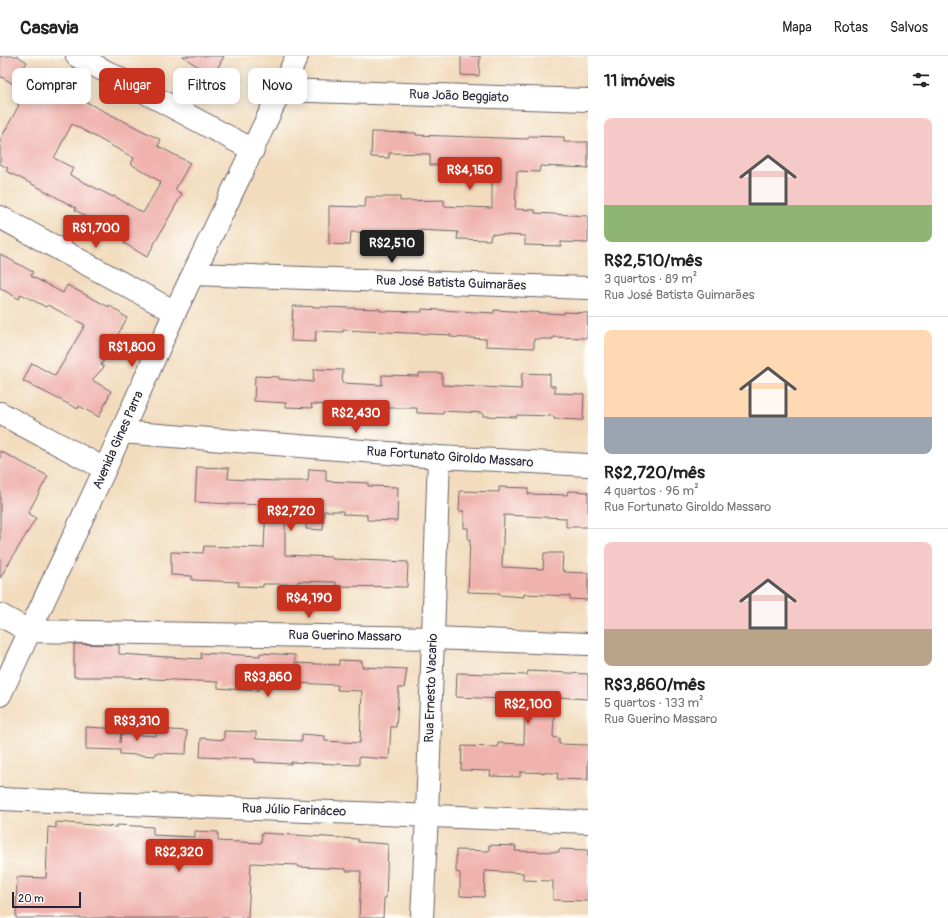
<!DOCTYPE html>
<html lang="pt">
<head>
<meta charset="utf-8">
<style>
	body { margin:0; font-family:Pangolin,sans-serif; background:#f6f6f6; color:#222; height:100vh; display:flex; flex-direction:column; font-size:15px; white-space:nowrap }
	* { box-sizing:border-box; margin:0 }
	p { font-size:13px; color:#767676 }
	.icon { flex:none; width:22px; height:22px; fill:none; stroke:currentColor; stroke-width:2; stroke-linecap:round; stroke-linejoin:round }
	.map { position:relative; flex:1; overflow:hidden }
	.side { display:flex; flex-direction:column; background:#fff; width:360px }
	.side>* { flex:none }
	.guide { position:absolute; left:12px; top:12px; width:380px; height:36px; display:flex; gap:8px }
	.scale { position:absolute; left:12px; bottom:10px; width:69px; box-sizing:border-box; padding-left:4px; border:2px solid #22223b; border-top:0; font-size:11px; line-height:14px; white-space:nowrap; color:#22223b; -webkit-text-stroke:3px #fdfcf7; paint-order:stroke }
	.price { position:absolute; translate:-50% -34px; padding:0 9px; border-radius:4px; background:#c8321e; color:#fff; font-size:13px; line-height:26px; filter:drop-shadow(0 1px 2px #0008) }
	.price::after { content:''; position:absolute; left:50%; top:24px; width:12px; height:9px; margin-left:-6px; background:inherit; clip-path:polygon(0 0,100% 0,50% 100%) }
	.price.active { background:#222; color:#fff }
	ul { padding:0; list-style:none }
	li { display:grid; align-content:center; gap:8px; height:212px; padding:0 16px }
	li+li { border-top:1px solid #e0e0e0 }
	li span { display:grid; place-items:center; height:124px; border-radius:8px; color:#555 }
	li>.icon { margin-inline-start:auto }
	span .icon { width:72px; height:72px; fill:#fffc; stroke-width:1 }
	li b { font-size:17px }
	h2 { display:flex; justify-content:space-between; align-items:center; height:48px; padding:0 16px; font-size:17px }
	.tag { padding:0 14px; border-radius:8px; background:#fff; box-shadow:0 2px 10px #0003; font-size:14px; line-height:36px }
	.tag.active { background:#c8321e; color:#fff }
	header { display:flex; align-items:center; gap:24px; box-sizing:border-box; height:56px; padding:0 20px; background:#fff; border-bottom:1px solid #e0e0e0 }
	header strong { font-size:19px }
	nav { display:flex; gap:22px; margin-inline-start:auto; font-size:14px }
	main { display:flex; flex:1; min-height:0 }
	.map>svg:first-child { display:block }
	.building { fill:#f0b2ad; fill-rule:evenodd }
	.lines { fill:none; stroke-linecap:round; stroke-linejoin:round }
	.minor-casing { stroke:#6b6368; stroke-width:24 }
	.minor { stroke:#fff; stroke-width:22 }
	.labels { text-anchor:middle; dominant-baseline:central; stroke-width:4; stroke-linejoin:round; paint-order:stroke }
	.street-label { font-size:13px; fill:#22223b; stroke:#fdfcf7 }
</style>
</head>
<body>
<header>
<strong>Casavia</strong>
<nav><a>Mapa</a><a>Rotas</a><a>Salvos</a></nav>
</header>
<main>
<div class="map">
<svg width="588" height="862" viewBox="0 0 588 862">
	<rect width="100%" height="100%" fill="#fdfcf7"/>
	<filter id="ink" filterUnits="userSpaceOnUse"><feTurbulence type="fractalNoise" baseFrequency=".025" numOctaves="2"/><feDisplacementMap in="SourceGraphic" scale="8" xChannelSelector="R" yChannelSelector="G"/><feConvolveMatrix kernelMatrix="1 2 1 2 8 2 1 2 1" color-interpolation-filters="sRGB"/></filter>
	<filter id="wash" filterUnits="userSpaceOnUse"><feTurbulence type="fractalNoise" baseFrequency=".012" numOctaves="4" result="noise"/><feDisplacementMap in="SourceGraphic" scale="16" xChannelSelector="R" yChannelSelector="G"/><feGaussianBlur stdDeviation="0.9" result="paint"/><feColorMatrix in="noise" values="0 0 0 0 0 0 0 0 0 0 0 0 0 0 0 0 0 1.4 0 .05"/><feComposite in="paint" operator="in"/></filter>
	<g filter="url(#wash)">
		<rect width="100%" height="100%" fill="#f2dcbd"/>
		<g id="blocks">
			<!-- building -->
			<path class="building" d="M0,0H17L27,6L24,11L60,32L61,30L85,43L84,45L161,84L158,90L190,107L175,134L182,138L147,201L124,187L126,183L75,154L76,152L38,131L6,115L8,112L0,108V84L19,49L17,48L22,37L13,33L15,29L0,20ZM72,68L134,102L131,108L161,126L143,157L114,140L113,141L70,119L73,112L54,102Z
				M182,0H224L213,21Z
				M461,0H480L479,20L461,19Z
				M372,76L416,77V79L528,83L529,80L564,81V86H588V112L540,110L539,116L517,115L515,153L535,154V157L588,160V187L561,186V190L525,189V180L491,178L490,184L457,183L458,176L417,174V178L351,176L350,189L329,188V150L365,151L366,141H400V145L444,144V150L492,152V113L460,111V110L430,109V98L389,97V102L371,101Z
				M0,198L33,216L31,220L63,237L67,229L109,251V249L127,262L101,309L104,311L92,324L111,335L99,361L79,350L78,353L23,325L32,307L55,320L85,269L48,249L46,251L21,238L19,243L0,232Z
				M293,250L380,253V255L422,256V253L494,257V254L564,258V256L588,257L587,282L553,281V283H534V292L486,290V283L451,281V279L343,274V276L316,275L315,286L291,285Z
				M314,313L343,314L342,327L382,329V319L419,320V317H442V329L521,333L522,317L550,318V330H555V337L584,338L583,364L554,363V360L517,359V361L483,360V357L443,355V358L417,357V352H377L376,354L354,353V350L311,348L312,352L286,351V347L254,345L255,320L279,321V323L313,326Z
				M0,395L48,420L28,457L36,462L0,522Z
				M197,411L229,412L228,423L277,425H308L309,413L326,414V425L368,427V430L398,431L397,465L367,464V459L343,458V455H324L323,474L306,473L307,454H301L300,464L285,463V499L332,501V503L408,506L407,531L336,530V526L298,525V528H263V531L238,530L239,526L192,524V520L171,519V496L203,497L204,490L264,492L266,449L231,448L195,446Z
				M499,431L528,432V438L567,439L568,435L588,436V471H566V462L504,459L502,511L543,513L544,497H563L562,514H564V516L588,517V544L570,543V540L524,538V541L499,539L500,537L468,536L470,484H468V472H464V455H459L460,435L499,436Z
				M74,588L119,589V598L201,603V597L260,600V597L295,599V607L339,609V604L362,605V611L407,613L404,632H399L396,671H391L389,703L359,701V709L291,706V708L255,706V703L200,701L201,682L224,684V675L256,676V683L302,685V678L325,680V685L360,687L362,635L337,634L338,629L294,627V632L258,631V635L218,632V626L132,622V621H74Z
				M528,615L588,618V643L555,641L553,681L559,682V688L588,689V724L557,723L558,717L520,716V721L490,720L491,715L461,714L462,690L498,691V687L524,688L525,644L456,641L457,617L527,619Z
				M86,671L121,673L120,687L121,678L156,680V673L187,675L186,698L155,697V700L120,698V694L86,693Z
				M56,766L117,771V769L153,771V779L195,781V775L218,776V785L261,787L262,777L358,783V786L388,788L386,842H384L383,862H359L361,815H346V813L298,811V809L251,807L248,862H16L17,821L46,822L48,771L56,772Z
				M489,789L516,790L515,795L559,796V793L588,794V845L553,844V825L523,824V817L485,815L484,841L460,840V817L456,816V794L489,795Z"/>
		</g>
	</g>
	<g filter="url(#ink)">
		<use href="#blocks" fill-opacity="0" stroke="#6b6368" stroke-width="1"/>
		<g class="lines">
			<defs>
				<path id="minor" d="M77,0L253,94
					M281,34L588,44
					M0,161L175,256
					M194,218L588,232
					M0,357L105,413
					M121,376L439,401L588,409
					M0,559L29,575L433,582L588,588
					M0,639L105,413L175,256L297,0
					M0,743L588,766
					M422,862L427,759L439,401"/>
			</defs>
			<!-- minor casing -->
			<use href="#minor" class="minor-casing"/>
			<!-- minor -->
			<use href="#minor" class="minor"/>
		</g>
	</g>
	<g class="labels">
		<!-- street labels -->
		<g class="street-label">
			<text transform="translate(459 40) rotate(2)">Rua João Beggiato</text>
			<text transform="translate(451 227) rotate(2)">Rua José Batista Guimarães</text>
			<text transform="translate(118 384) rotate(-66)">Avenida Gines Parra</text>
			<text transform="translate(450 401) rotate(4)">Rua Fortunato Giroldo Massaro</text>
			<text transform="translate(345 580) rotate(1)">Rua Guerino Massaro</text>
			<text transform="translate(431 632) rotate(-88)">Rua Ernesto Vacario</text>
			<text transform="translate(294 754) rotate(2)">Rua Júlio Farináceo</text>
		</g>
	</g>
</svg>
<div class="scale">20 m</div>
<b class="price" style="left:470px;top:135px">R$4,150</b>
<b class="price" style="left:96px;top:193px">R$1,700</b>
<b class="price active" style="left:392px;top:208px">R$2,510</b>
<b class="price" style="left:132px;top:312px">R$1,800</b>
<b class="price" style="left:356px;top:378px">R$2,430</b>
<b class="price" style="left:291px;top:476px">R$2,720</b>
<b class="price" style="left:309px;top:563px">R$4,190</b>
<b class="price" style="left:268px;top:642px">R$3,860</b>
<b class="price" style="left:528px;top:669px">R$2,100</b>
<b class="price" style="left:137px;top:686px">R$3,310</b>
<b class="price" style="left:179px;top:817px">R$2,320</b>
<div class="guide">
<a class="tag">Comprar</a>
<a class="tag active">Alugar</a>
<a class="tag">Filtros</a>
<a class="tag">Novo</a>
</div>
</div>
<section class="side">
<h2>11 imóveis<svg class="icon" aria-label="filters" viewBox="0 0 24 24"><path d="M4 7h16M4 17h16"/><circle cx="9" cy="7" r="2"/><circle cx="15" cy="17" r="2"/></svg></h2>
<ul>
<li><span style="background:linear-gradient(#f6c9c9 70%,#8fb573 0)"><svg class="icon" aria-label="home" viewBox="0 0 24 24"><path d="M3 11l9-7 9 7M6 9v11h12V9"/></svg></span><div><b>R$2,510/mês</b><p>3 quartos · 89 m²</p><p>Rua José Batista Guimarães</p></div></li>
<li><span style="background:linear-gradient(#ffd9b3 70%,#9aa5b1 0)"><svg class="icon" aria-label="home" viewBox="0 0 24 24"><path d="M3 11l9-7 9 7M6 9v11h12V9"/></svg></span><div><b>R$2,720/mês</b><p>4 quartos · 96 m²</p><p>Rua Fortunato Giroldo Massaro</p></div></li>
<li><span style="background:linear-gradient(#f6c9c9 70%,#b9a48a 0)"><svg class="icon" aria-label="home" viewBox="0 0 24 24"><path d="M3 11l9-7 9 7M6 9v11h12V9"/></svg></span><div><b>R$3,860/mês</b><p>5 quartos · 133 m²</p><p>Rua Guerino Massaro</p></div></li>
</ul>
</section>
</main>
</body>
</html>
